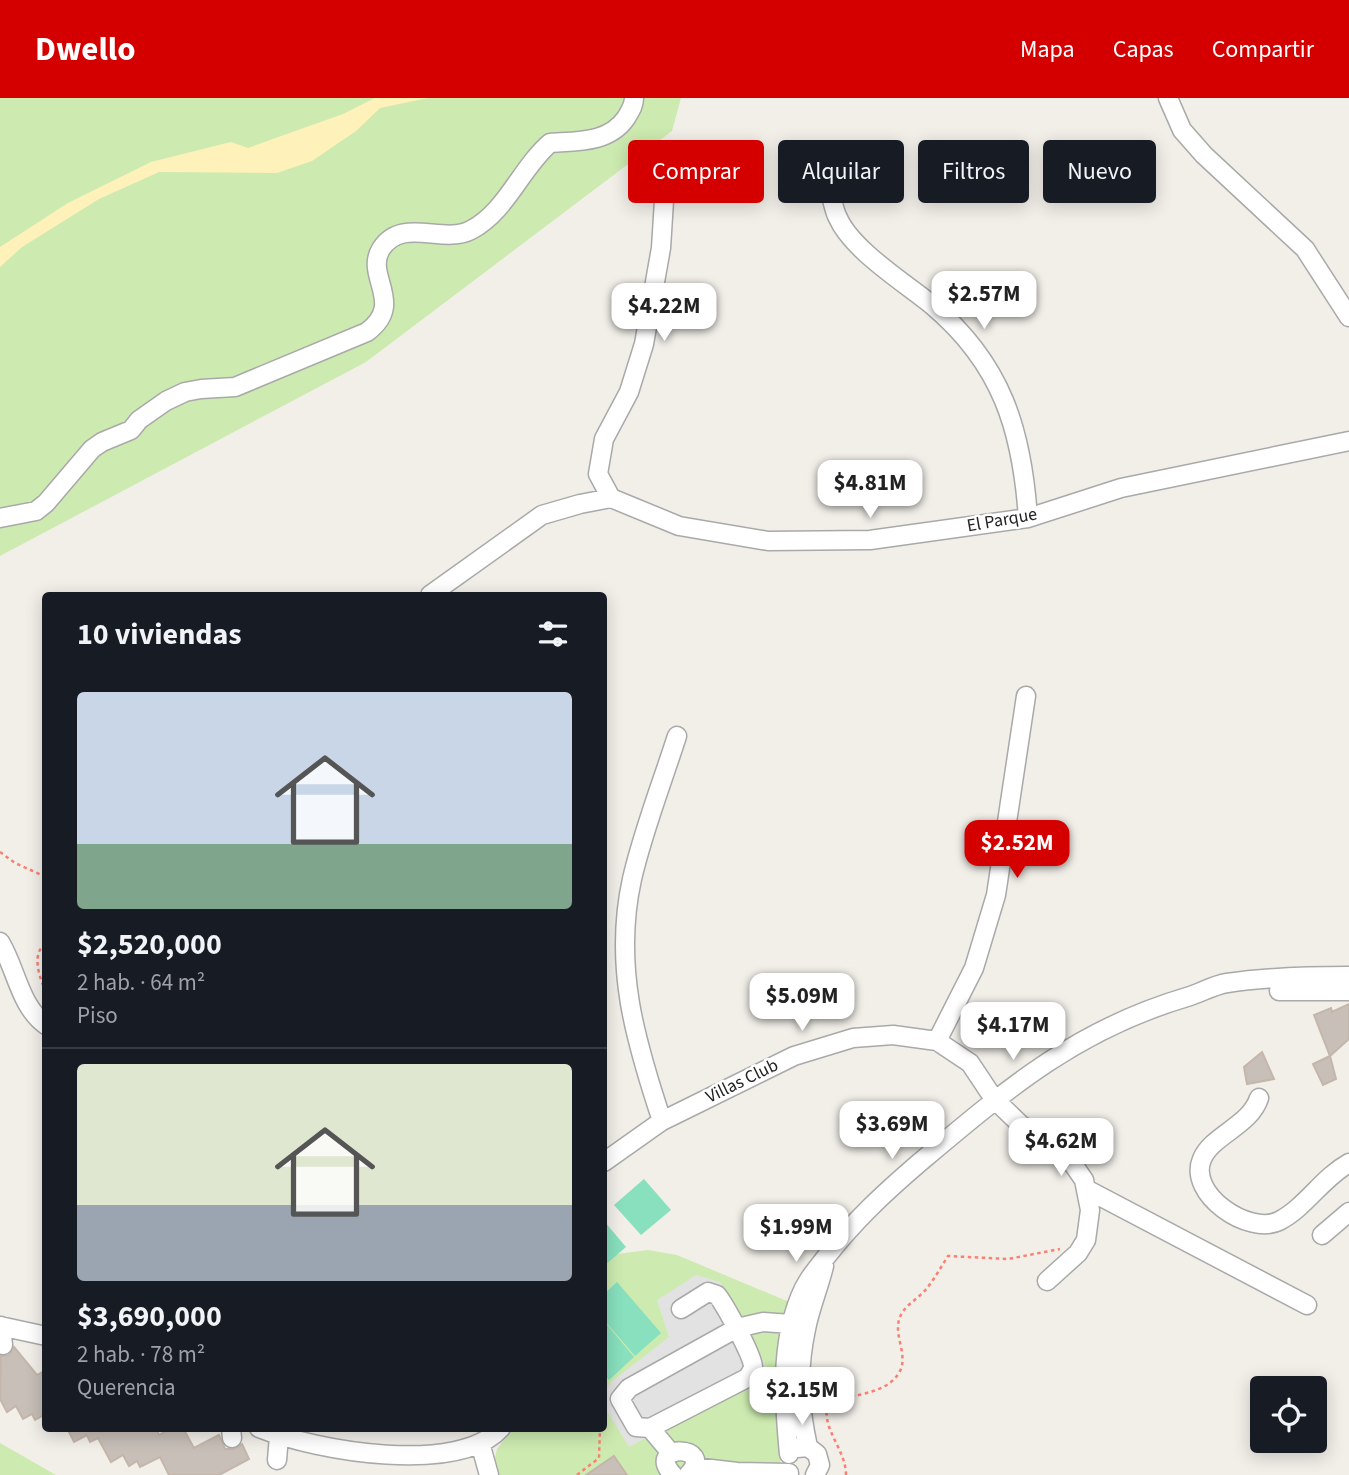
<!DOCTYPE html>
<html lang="es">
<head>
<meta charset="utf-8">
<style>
	body { margin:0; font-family:"Source Sans 3",sans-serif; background:#242831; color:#f1f3f6; height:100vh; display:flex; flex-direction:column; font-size:26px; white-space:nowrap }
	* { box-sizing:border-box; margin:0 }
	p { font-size:23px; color:#9ea1a6 }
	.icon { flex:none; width:38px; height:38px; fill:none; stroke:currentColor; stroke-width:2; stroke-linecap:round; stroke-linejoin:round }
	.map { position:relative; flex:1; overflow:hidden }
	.drawer { position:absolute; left:42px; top:494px; width:565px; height:840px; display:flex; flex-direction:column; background:#171b24; border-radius:7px; box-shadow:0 4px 18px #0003 }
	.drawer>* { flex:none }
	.guide { position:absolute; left:628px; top:42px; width:614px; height:63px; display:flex; gap:14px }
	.buttons { position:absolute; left:1250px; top:1278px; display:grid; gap:14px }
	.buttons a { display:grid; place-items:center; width:77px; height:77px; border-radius:7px; background:#171b24; box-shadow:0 4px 18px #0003; font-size:35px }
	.price { position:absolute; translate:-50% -60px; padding:0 16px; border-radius:14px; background:#fff; color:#222; font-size:23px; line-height:46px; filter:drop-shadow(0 2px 4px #0008) }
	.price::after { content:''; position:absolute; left:50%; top:42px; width:21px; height:16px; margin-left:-10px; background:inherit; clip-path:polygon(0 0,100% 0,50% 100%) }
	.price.active { background:#d40000; color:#fff }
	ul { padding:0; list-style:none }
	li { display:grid; align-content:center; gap:14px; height:371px; padding:0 35px }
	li+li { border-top:2px solid #363941 }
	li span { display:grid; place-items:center; height:217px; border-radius:7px; color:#555 }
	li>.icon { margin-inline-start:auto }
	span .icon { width:126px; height:126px; fill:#fffc; stroke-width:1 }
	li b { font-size:30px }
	h2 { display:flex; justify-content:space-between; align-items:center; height:84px; padding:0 35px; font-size:30px }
	.pill { padding:0 24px; border-radius:7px; background:#171b24; box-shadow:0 4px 18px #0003; font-size:24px; line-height:63px }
	.pill.active { background:#d40000; color:#fff }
	header { display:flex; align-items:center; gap:42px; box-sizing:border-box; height:98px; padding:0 35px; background:#d40000; color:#fff }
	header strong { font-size:33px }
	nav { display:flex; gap:38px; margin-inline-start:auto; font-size:24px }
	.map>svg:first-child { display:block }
	.grass { fill:#cdebb0 }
	.sand { fill:#fff1ba }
	.pitch { fill:#88e0be }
	.parking { fill:#e2e2e2 }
	.building { fill:#c7bfb8; stroke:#c4b6ab; stroke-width:2 }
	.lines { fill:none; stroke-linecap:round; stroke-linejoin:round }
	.minor-casing { stroke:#a9a9a9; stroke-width:21 }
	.path { stroke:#fa8072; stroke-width:2.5; stroke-dasharray:3.5 3.5; stroke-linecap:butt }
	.minor { stroke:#fff; stroke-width:18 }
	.labels { text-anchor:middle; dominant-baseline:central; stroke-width:5; stroke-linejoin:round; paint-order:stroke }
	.street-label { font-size:18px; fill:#222; stroke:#fff }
</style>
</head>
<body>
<header>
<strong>Dwello</strong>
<nav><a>Mapa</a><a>Capas</a><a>Compartir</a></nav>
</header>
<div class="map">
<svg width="1349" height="1377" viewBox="0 0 1349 1377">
	<rect width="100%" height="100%" fill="#f2efe9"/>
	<!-- grass -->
	<path class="grass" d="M0,0H681L672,33L366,264L0,458Z
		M648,1152L677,1157L794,1206C779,1260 774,1321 782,1377H491L497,1351L513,1330H604V1164L617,1156Z
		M0,1345L56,1377H0Z"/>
	<!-- sand -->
	<path class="sand" d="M375,0H428L380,10L356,33L312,63L277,75L159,74L99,101L22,149L0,169V149L68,105L151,64L231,44L248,50L343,16Z"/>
	<!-- pitch -->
	<path class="pitch" d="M644,1081L671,1112L641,1137L614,1107Z
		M604,1123L626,1149L604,1168Z
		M617,1184L661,1235L635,1258L604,1222V1196Z
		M604,1223L634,1259L609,1282L604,1276Z"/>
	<!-- parking -->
	<path class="parking" d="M696,1177L720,1184L766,1268L764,1278L629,1349L604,1308V1294L611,1284L669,1239L657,1202Z"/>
	<!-- building -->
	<path class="building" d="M1349,906V941L1330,958L1314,917L1331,910L1332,914Z
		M1262,954L1274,981L1247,986L1244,969Z
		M1330,958L1336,981L1323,987L1313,966Z
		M14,1249L37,1277L46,1272V1316L35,1322L32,1316L23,1321L16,1308L7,1314L0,1301L1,1258L9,1257Z
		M67,1330H156L159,1337L172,1330H183L194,1350L219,1337L225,1351H234L242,1346L249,1361L219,1377H169L160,1359L140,1369L137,1363L129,1368L123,1357L111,1364L98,1340L90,1344L87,1337L74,1344Z
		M614,1358L627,1377H586Z"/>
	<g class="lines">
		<defs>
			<path id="minor" d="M1168,0L1182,32L1204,57L1305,151L1349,219
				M830,95C833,103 834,113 838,120C852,152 905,185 932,207C1002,266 1022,332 1028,420
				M611,400L598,376L604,341L629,294L644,246L661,150L665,87
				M0,420L36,413L46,405L92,351L102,344L131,332L139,322L166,303L185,294L201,291L235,289L367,234C406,205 364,178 381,151C402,118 443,147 471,132C506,114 521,70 550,45C577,43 609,45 626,20C630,13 634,8 634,0
				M430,497L542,417L580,406L611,400L679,428L768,443L870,442L1028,420L1121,390L1349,343
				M0,844C16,870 20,909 46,927
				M1279,893H1349
				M937,943L974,870L996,797L1026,598
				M1259,1000C1250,1028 1212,1037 1202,1061C1187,1096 1249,1138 1279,1123C1306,1109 1322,1080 1349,1065
				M662,1023C635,942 613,867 632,781C643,733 662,685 677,638
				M604,1064L662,1023L794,958L853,940L893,937L937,943L970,965L994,1001L1021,1027L1066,1056L1084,1082L1090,1112L1086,1142L1078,1155L1047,1183
				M1088,1092L1307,1207
				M1322,1137L1349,1114
				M681,1211L708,1194L717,1197C725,1207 753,1258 753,1269C752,1274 750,1276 747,1280L650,1330L636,1329L620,1301L629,1290L737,1230L763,1224L791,1226
				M0,1228L46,1238
				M1,1228L3,1247
				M231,1330L232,1340
				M259,1330C319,1354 459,1377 501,1330
				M650,1330L671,1355
				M808,1349C799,1308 797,1273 806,1231C810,1210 819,1189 824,1168
				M797,1350L808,1349L817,1356L820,1367L815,1377
				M482,1352L489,1377
				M789,1356C784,1304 780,1248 800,1199C806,1183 816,1172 826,1159C854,1123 884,1095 919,1065C1006,992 1075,932 1187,899C1200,895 1214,887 1227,885C1266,879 1310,878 1349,878
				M277,1362L279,1338
				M694,1369L737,1374L789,1375
				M673,1377C643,1345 718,1346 688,1377"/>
		</defs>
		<!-- minor casing -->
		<use href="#minor" class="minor-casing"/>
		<!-- path -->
		<path class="path" d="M0,754L15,765L46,779
			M46,846C31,854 39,880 46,893
			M594,1330L600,1334
			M577,1377L599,1360L600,1330
			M846,1377C846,1352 823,1333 827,1309C845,1294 883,1300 899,1275C909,1258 894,1239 899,1222C902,1208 919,1201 927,1190C935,1180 941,1169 948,1158L1008,1161L1060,1151"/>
		<!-- minor -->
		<use href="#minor" class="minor"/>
	</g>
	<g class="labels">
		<!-- street labels -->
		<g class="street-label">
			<text transform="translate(1002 422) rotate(-10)">El Parque</text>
			<text transform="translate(742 983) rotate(-26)">Villas Club</text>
		</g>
	</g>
</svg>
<div class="buttons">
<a><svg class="icon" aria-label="locate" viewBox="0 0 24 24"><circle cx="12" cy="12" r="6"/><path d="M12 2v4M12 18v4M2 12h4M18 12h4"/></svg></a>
</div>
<b class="price" style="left:984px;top:233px">$2.57M</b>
<b class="price" style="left:664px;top:245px">$4.22M</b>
<b class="price" style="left:870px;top:422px">$4.81M</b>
<b class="price active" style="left:1017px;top:782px">$2.52M</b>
<b class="price" style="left:802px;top:935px">$5.09M</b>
<b class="price" style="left:1013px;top:964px">$4.17M</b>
<b class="price" style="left:892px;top:1063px">$3.69M</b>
<b class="price" style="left:1061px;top:1080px">$4.62M</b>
<b class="price" style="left:796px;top:1166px">$1.99M</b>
<b class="price" style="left:802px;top:1329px">$2.15M</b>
<div class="guide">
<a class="pill active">Comprar</a>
<a class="pill">Alquilar</a>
<a class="pill">Filtros</a>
<a class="pill">Nuevo</a>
</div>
<section class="drawer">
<h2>10 viviendas<svg class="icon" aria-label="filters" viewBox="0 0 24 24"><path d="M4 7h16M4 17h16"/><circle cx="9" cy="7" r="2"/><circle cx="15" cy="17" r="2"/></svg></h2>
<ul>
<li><span style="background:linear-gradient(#c9d6e8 70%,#7fa58c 0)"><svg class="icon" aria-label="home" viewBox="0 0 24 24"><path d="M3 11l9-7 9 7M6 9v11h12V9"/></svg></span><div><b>$2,520,000</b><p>2 hab. · 64 m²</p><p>Piso</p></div></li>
<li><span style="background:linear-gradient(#dfe7d0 65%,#9aa5b1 0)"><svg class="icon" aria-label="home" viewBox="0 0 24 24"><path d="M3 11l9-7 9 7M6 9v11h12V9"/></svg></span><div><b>$3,690,000</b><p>2 hab. · 78 m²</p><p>Querencia</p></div></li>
</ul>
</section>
</div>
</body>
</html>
